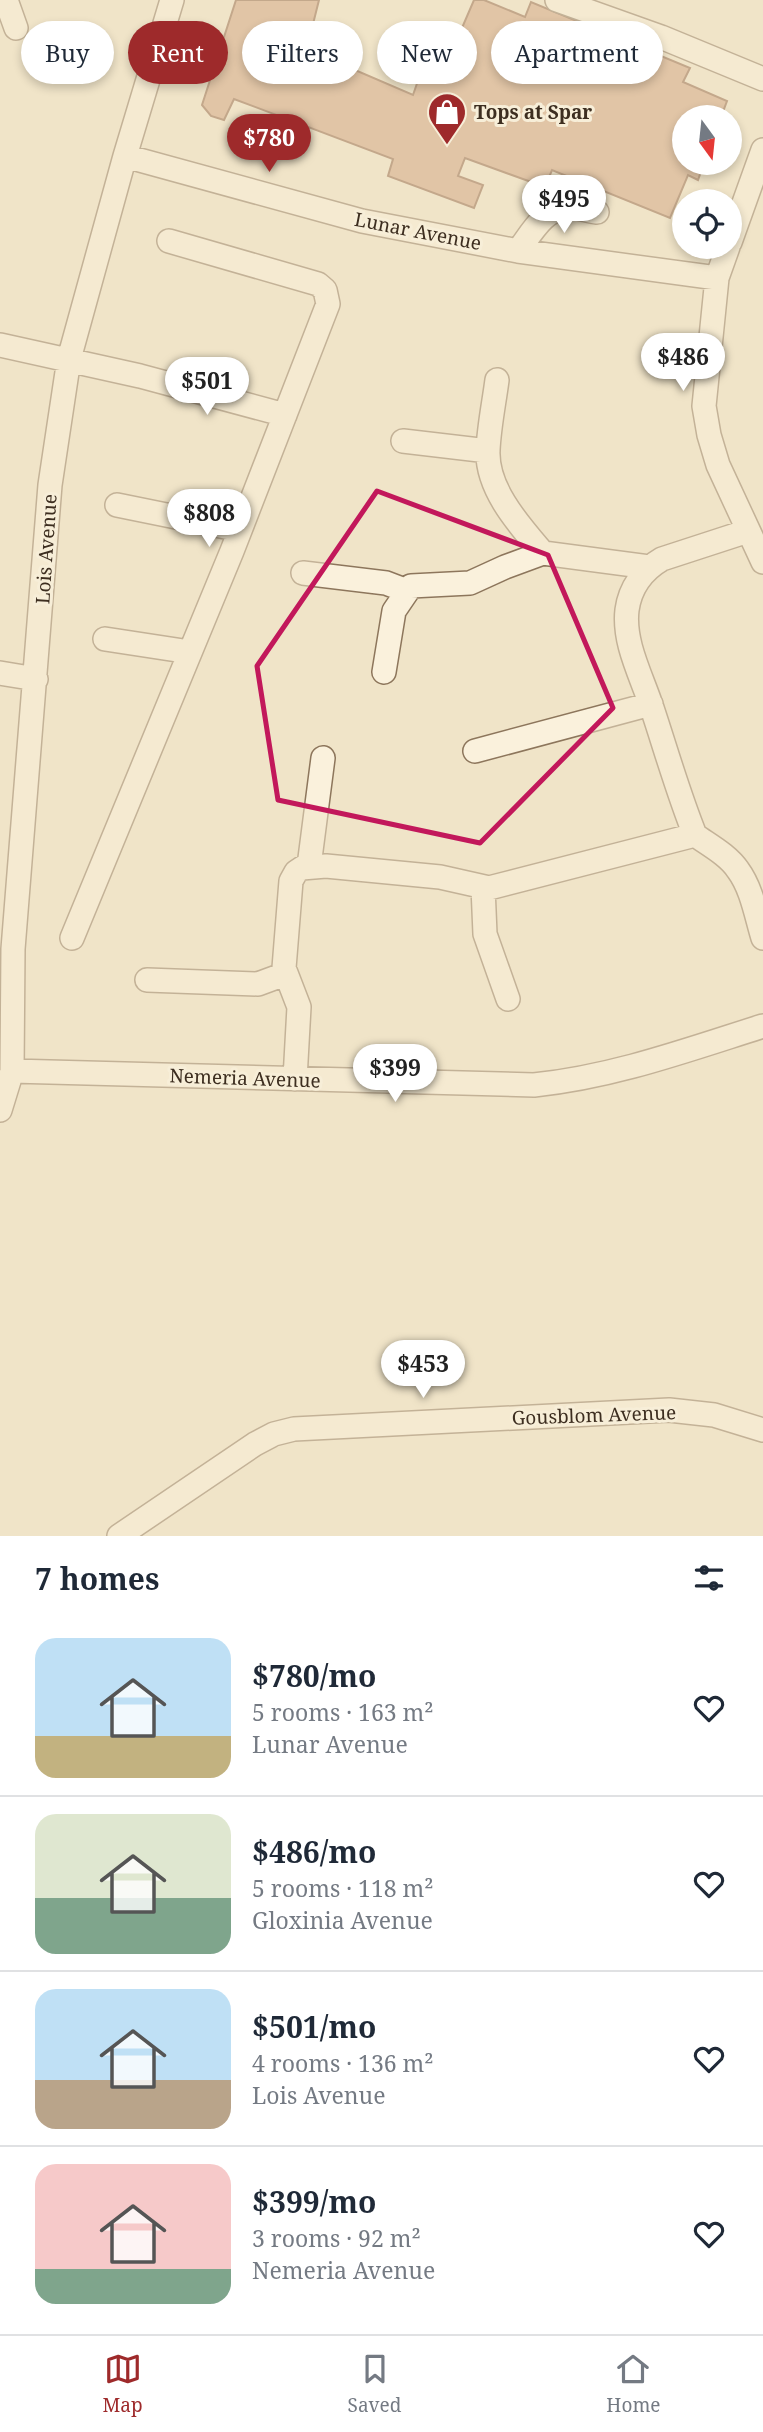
<!DOCTYPE html>
<html lang="en">
<head>
<meta charset="utf-8">
<style>
	body { margin:0; font-family:"Noto Serif",serif; background:#f2f2f3; color:#1f2937; height:100vh; display:flex; flex-direction:column; font-size:26px; white-space:nowrap }
	* { box-sizing:border-box; margin:0 }
	p { font-size:23px; color:#747a83 }
	.icon { flex:none; width:38px; height:38px; fill:none; stroke:currentColor; stroke-width:2; stroke-linecap:round; stroke-linejoin:round }
	.map { position:relative; height:1536px; overflow:hidden }
	.panel { display:flex; flex-direction:column; background:#fff; flex:1 }
	.panel>* { flex:none }
	.banner { position:absolute; left:21px; top:21px; width:721px; height:63px; display:flex; gap:14px }
	.needle { width:46px; rotate:165deg }
	.tools { position:absolute; left:672px; top:105px; display:grid; gap:14px }
	.tools a { display:grid; place-items:center; width:70px; height:70px; border-radius:50%; background:#fff; box-shadow:0 4px 10px #0003; font-size:35px }
	.price { position:absolute; translate:-50% -60px; padding:0 16px; border-radius:24px; background:#fff; color:#222; font-size:23px; line-height:46px; filter:drop-shadow(0 2px 4px #0008) }
	.price::after { content:''; position:absolute; left:50%; top:42px; width:21px; height:16px; margin-left:-10px; background:inherit; clip-path:polygon(0 0,100% 0,50% 100%) }
	.price.current { background:#9e2a2b; color:#fff }
	ul { padding:0; list-style:none }
	li { display:flex; align-items:center; gap:21px; height:175px; padding:0 35px }
	li+li { border-top:2px solid #e0e1e3 }
	li span { display:grid; place-items:center; flex:none; width:196px; height:140px; border-radius:21px; color:#555 }
	li>.icon { margin-inline-start:auto }
	span .icon { width:84px; height:84px; fill:#fffc; stroke-width:1 }
	li b { font-size:30px }
	h2 { display:flex; justify-content:space-between; align-items:center; height:84px; padding:0 35px; font-size:30px }
	.chip { padding:0 24px; border-radius:32px; background:#fff; box-shadow:0 4px 10px #0003; font-size:24px; line-height:63px }
	.chip.current { background:#9e2a2b; color:#fff }
	.dock { display:flex; justify-content:space-around; align-items:center; height:98px; border-top:2px solid #e0e1e3; background:#fff; font-size:19px; color:#747a83 }
	.dock a { display:grid; justify-items:center; gap:4px }
	.dock .current { color:#9e2a2b }
	.map>svg:first-child { display:block }
	.building { fill:#cf9f7d; stroke:#8d5f41; stroke-width:2 }
	.lines { fill:none; stroke-linecap:round; stroke-linejoin:round }
	.minor-casing { stroke:#8d765c; stroke-width:26 }
	.minor { stroke:#faf1dc; stroke-width:23 }
	.marked { fill:none; stroke:#c2185b; stroke-width:5; stroke-linejoin:round }
	.labels { text-anchor:middle; dominant-baseline:central; stroke-width:6; stroke-linejoin:round; paint-order:stroke }
	.poi-label { font-size:19px; font-weight:bold; fill:#3d2e20; stroke:#f7eed8; text-anchor:start }
	.street-label { font-size:19px; fill:#3d2e20; stroke:#f7eed8 }
</style>
</head>
<body>
<div class="map">
<svg width="763" height="1536" viewBox="0 0 763 1536">
	<rect width="100%" height="100%" fill="#f0e4c8"/>
	<!-- building -->
	<path class="building" d="M236,0H319L313,24L320,55L413,95L421,72L440,79L474,0H484L525,17L531,2L690,68L683,82L727,101L721,117H684V163H704L698,180L688,175L670,218L552,170L545,187L465,158L458,176L483,185L474,208L388,176L393,159L234,99L224,120L211,116L202,105Z"/>
	<g class="lines">
		<defs>
			<path id="minor" d="M6,0L16,28
				M557,0L661,37L763,79
				M125,156L362,221L518,251L717,278
				M730,242L763,150
				M728,247L717,278L704,406L709,435L718,465L763,562
				M518,251C531,234 544,208 568,207C577,207 588,211 597,212
				M0,345L140,376L285,415
				M497,380C494,403 489,427 488,450C486,489 520,526 543,553
				M403,441L488,451
				M117,505L240,530
				M748,531L662,559C643,570 630,588 627,610C623,643 642,677 652,708C666,750 678,793 695,835C709,845 728,855 738,870C752,889 756,915 763,938
				M303,573L386,583L407,591
				M105,639L190,652
				M384,672L394,611L411,586L470,583L505,567L543,553L649,567
				M0,673L36,679
				M475,751L651,704
				M309,866L323,758
				M483,887L485,934L508,999
				M72,938L232,551L328,304L325,290L318,284L169,241
				M147,980L258,984L285,974
				M12,1071L534,1085C613,1077 687,1050 763,1026
				M295,1079L299,1007L284,968L291,881L296,872L302,868L326,866L440,877L489,888L695,835
				M0,1110L12,1071L13,949L50,485L69,359L125,156L172,0
				M119,1536L255,1444L274,1434L294,1429L669,1410L714,1415L763,1430"/>
		</defs>
		<!-- minor casing -->
		<use href="#minor" class="minor-casing"/>
		<!-- minor -->
		<use href="#minor" class="minor"/>
	</g>
	<!-- marked area -->
	<path d="M0 0H763V1536H0ZM377,491L548,555L613,708L480,843L278,800L257,666Z" fill="#f0e4c8" fill-opacity=".55" fill-rule="evenodd"/>
	<path class="marked" d="M377,491L548,555L613,708L480,843L278,800L257,666Z"/>
	<!-- icons -->
	<defs>
		<symbol id="shop-pin" viewBox="-11 -11 22 30"><path d="M0 17L-7.5 6A9.5 9.5 0 1 1 7.5 6Z" fill="#9e2a2b" stroke="#f7eed8"/><path d="M-5-2.5h2.3a2.7 3.5 0 0 1 5.4 0H5L5.5 6h-11ZM-1.5-2.5h3a1.5 2.3 0 0 0-3 0Z" fill="#fff"/></symbol>
	</defs>
	<g fill-rule="evenodd">
		<use href="#shop-pin" x="425" y="90" width="44" height="60"/>
	</g>
	<g class="labels">
		<!-- poi labels -->
		<g class="poi-label">
			<text x="474" y="112">Tops at Spar</text>
		</g>
		<!-- street labels -->
		<g class="street-label">
			<text transform="translate(418 231) rotate(11)">Lunar Avenue</text>
			<text transform="translate(46 549) rotate(-86)">Lois Avenue</text>
			<text transform="translate(245 1078) rotate(2)">Nemeria Avenue</text>
			<text transform="translate(594 1415) rotate(-2)">Gousblom Avenue</text>
		</g>
	</g>
</svg>
<div class="tools">
<a><svg class="needle" viewBox="-14 -14 28 28"><path d="M0-13l5 13h-10z" fill="#e53935"/><path d="M0 13l5-13h-10z" fill="#747a83"/></svg></a>
<a><svg class="icon" aria-label="locate" viewBox="0 0 24 24"><circle cx="12" cy="12" r="6"/><path d="M12 2v4M12 18v4M2 12h4M18 12h4"/></svg></a>
</div>
<b class="price current" style="left:269px;top:174px">$780</b>
<b class="price" style="left:564px;top:235px">$495</b>
<b class="price" style="left:683px;top:393px">$486</b>
<b class="price" style="left:207px;top:417px">$501</b>
<b class="price" style="left:209px;top:549px">$808</b>
<b class="price" style="left:395px;top:1104px">$399</b>
<b class="price" style="left:423px;top:1400px">$453</b>
<div class="banner">
<a class="chip">Buy</a>
<a class="chip current">Rent</a>
<a class="chip">Filters</a>
<a class="chip">New</a>
<a class="chip">Apartment</a>
</div>
</div>
<section class="panel">
<h2>7 homes<svg class="icon" aria-label="filters" viewBox="0 0 24 24"><path d="M4 7h16M4 17h16"/><circle cx="9" cy="7" r="2"/><circle cx="15" cy="17" r="2"/></svg></h2>
<ul>
<li><span style="background:linear-gradient(#bfe0f5 70%,#c2b280 0)"><svg class="icon" aria-label="home" viewBox="0 0 24 24"><path d="M3 11l9-7 9 7M6 9v11h12V9"/></svg></span><div><b>$780/mo</b><p>5 rooms · 163 m²</p><p>Lunar Avenue</p></div><svg class="icon" aria-label="heart" viewBox="0 0 24 24"><path d="M12 20l-8-8c-3-5 5-10 8-4 3-6 11-1 8 4z"/></svg></li>
<li><span style="background:linear-gradient(#dfe7d0 60%,#7fa58c 0)"><svg class="icon" aria-label="home" viewBox="0 0 24 24"><path d="M3 11l9-7 9 7M6 9v11h12V9"/></svg></span><div><b>$486/mo</b><p>5 rooms · 118 m²</p><p>Gloxinia Avenue</p></div><svg class="icon" aria-label="heart" viewBox="0 0 24 24"><path d="M12 20l-8-8c-3-5 5-10 8-4 3-6 11-1 8 4z"/></svg></li>
<li><span style="background:linear-gradient(#bfe0f5 65%,#b9a48a 0)"><svg class="icon" aria-label="home" viewBox="0 0 24 24"><path d="M3 11l9-7 9 7M6 9v11h12V9"/></svg></span><div><b>$501/mo</b><p>4 rooms · 136 m²</p><p>Lois Avenue</p></div><svg class="icon" aria-label="heart" viewBox="0 0 24 24"><path d="M12 20l-8-8c-3-5 5-10 8-4 3-6 11-1 8 4z"/></svg></li>
<li><span style="background:linear-gradient(#f6c9c9 75%,#7fa58c 0)"><svg class="icon" aria-label="home" viewBox="0 0 24 24"><path d="M3 11l9-7 9 7M6 9v11h12V9"/></svg></span><div><b>$399/mo</b><p>3 rooms · 92 m²</p><p>Nemeria Avenue</p></div><svg class="icon" aria-label="heart" viewBox="0 0 24 24"><path d="M12 20l-8-8c-3-5 5-10 8-4 3-6 11-1 8 4z"/></svg></li>
</ul>
</section>
<nav class="dock">
<a class="current"><svg class="icon" aria-label="map" viewBox="0 0 24 24"><path d="M3 6l6-2 6 2 6-2v14l-6 2-6-2-6 2zM9 4v14M15 6v14"/></svg>Map</a>
<a><svg class="icon" aria-label="saved" viewBox="0 0 24 24"><path d="M7 4h10v16l-5-4-5 4z"/></svg>Saved</a>
<a><svg class="icon" aria-label="home" viewBox="0 0 24 24"><path d="M3 11l9-7 9 7M6 9v11h12V9"/></svg>Home</a>
</nav>
</body>
</html>
